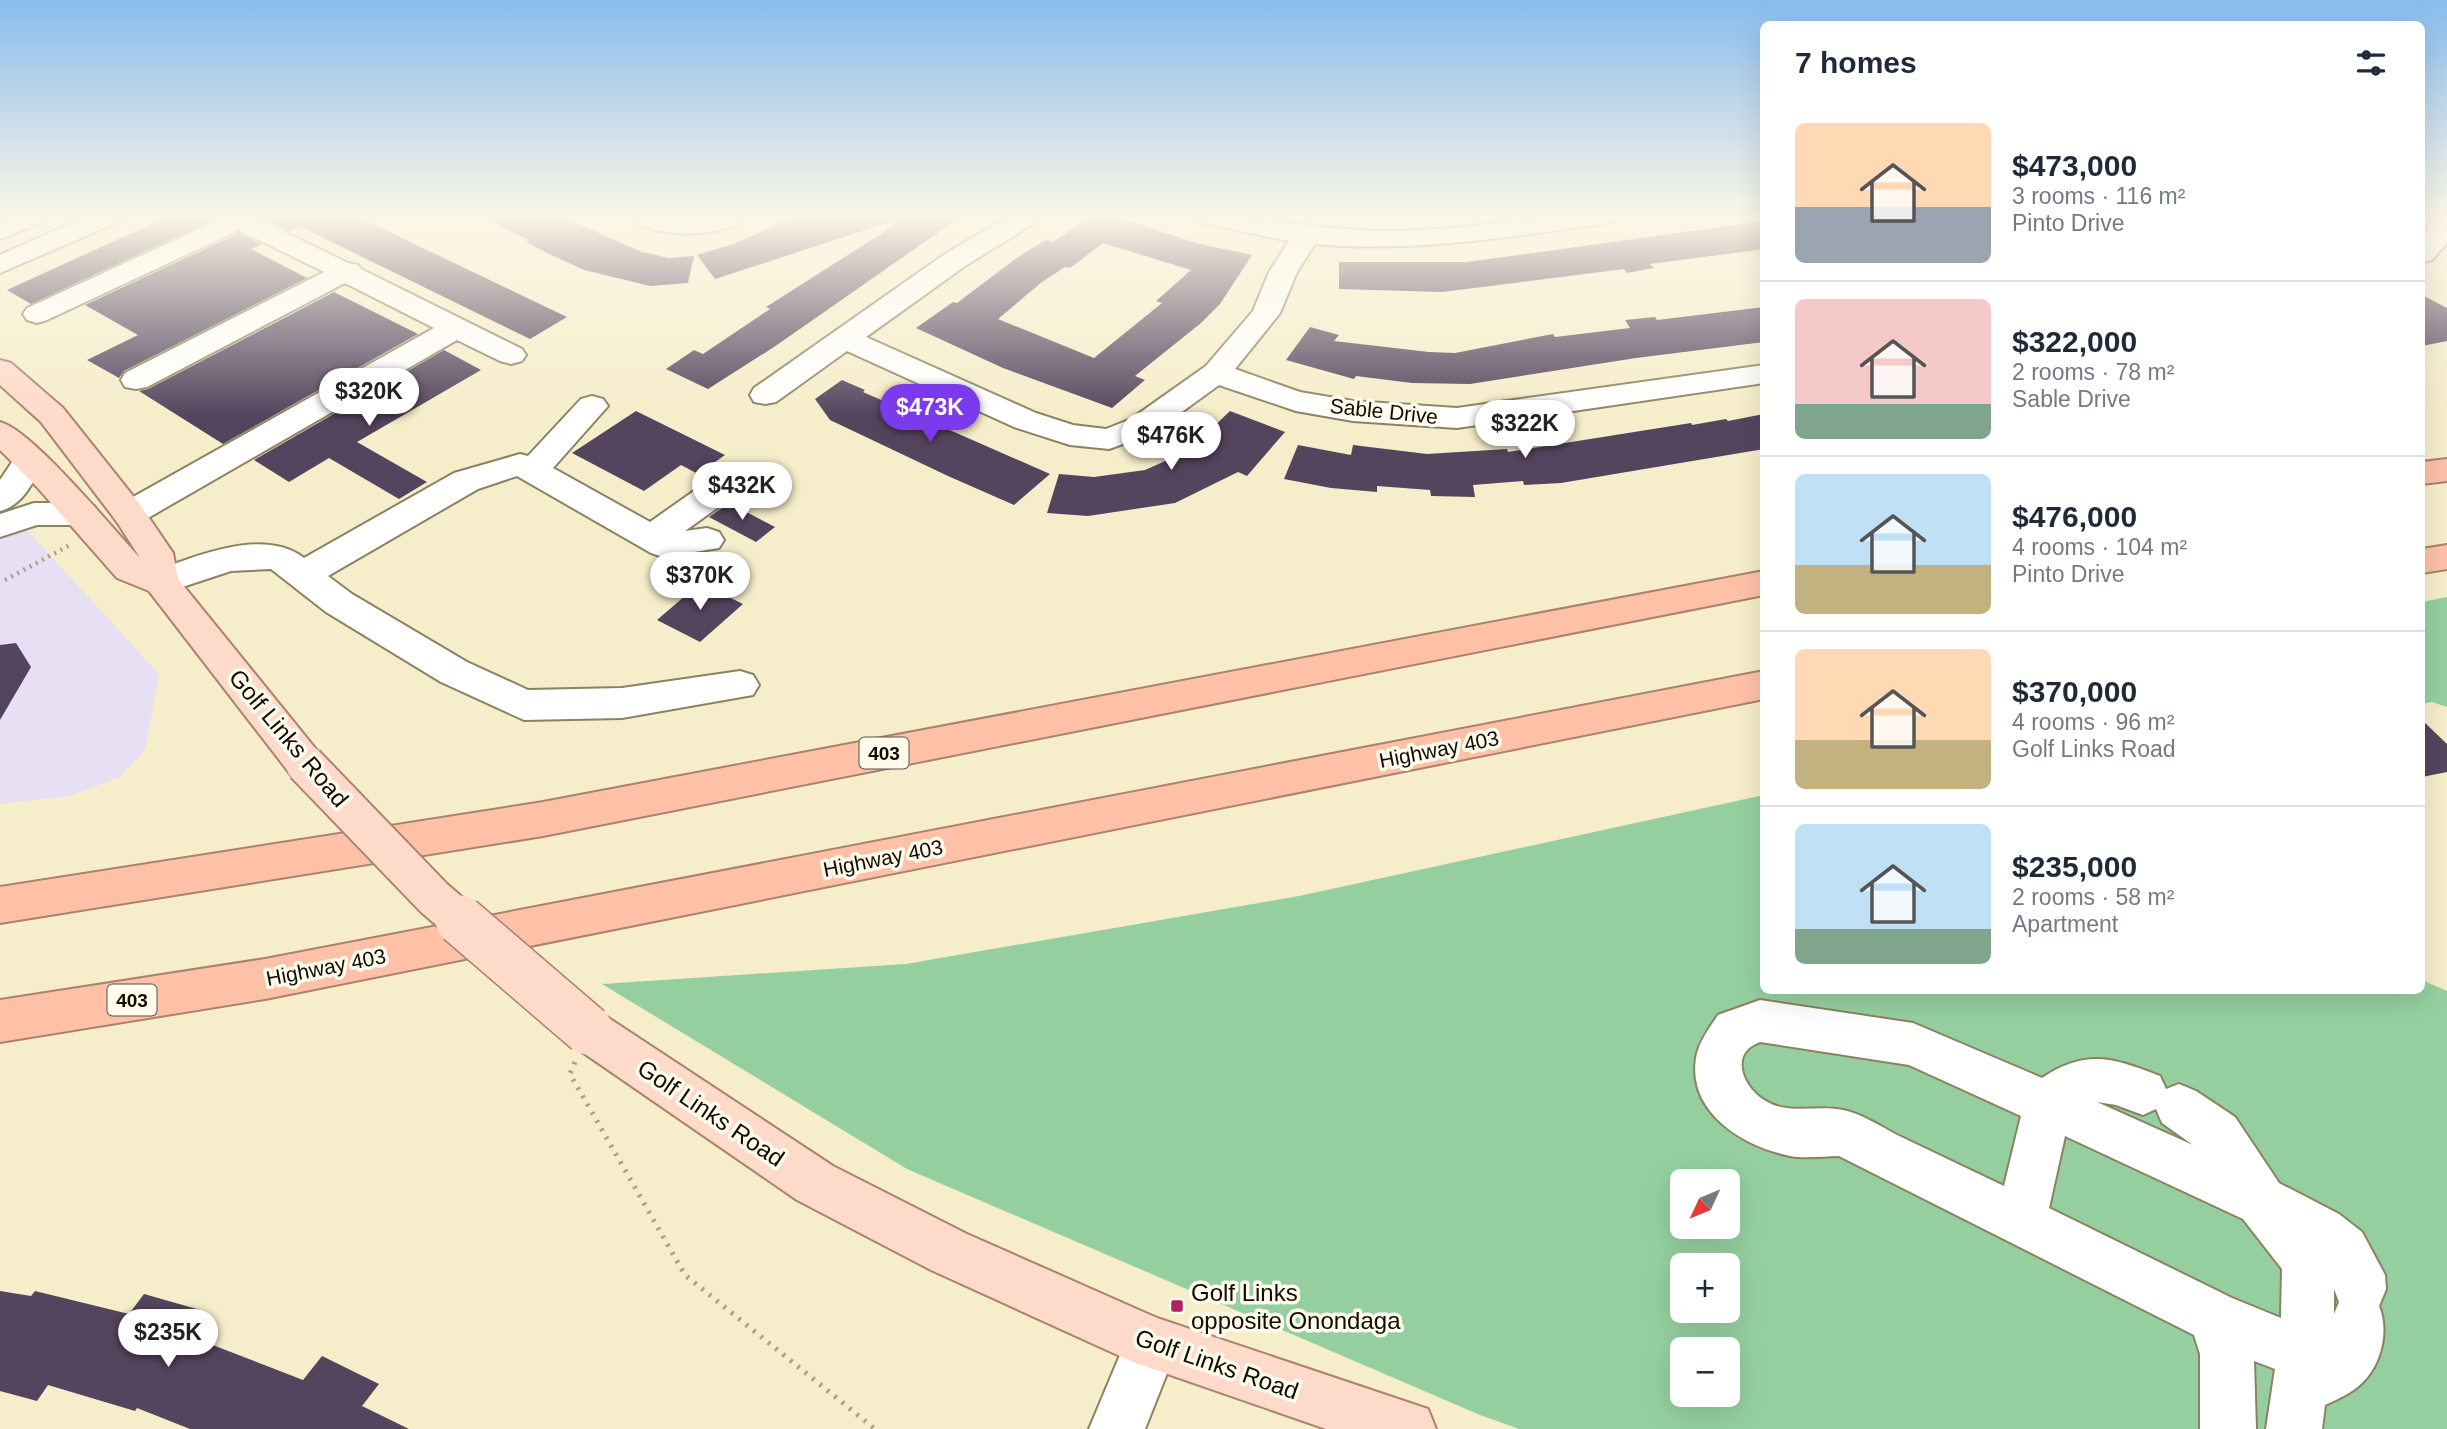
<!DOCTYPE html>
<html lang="en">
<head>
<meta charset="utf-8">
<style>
	body { margin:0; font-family:Arial,sans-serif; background:#f6f6f7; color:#1f2937; height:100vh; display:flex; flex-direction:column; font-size:26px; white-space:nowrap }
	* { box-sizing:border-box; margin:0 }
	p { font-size:23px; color:#747a83 }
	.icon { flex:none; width:38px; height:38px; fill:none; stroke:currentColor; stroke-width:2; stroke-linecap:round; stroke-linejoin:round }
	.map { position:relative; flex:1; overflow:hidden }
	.sheet { position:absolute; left:1760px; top:21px; width:665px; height:973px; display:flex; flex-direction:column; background:#fff; border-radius:10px; box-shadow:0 7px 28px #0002 }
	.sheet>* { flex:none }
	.needle { width:46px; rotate:226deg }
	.buttons { position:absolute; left:1670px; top:1169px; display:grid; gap:14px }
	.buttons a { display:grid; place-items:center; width:70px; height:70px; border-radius:10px; background:#fff; box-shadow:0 7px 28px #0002; font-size:35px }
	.price { position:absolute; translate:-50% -60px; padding:0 16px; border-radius:24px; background:#fff; color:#222; font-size:23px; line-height:46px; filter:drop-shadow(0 2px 4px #0008) }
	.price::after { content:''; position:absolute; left:50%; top:42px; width:21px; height:16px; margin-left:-10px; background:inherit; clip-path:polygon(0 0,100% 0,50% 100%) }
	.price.on { background:#7c3aed; color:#fff }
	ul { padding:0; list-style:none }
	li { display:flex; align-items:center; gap:21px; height:175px; padding:0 35px }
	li+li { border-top:2px solid #e0e1e3 }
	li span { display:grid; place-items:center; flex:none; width:196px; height:140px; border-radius:10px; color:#555 }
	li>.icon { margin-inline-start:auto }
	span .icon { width:84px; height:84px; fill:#fffc; stroke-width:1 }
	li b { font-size:30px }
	h2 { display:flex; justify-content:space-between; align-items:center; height:84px; padding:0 35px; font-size:30px }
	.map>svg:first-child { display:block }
	.commercial { fill:#e7dff4 }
	.green { fill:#95cf9f; fill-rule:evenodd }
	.building { fill:#55445e; fill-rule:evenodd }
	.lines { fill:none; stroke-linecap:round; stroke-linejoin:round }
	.minor-casing { stroke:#8a8262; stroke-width:4 }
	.major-casing { stroke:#aa826e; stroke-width:4 }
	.highway-casing { stroke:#aa826e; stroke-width:4 }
	.path-far1 { stroke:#a7a086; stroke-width:4.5; stroke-dasharray:2 5; stroke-linecap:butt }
	.path { stroke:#a7a086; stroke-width:5; stroke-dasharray:2.5 7; stroke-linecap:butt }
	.minor { fill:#fff; fill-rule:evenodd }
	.major { fill:#fedacb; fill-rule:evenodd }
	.highway { fill:#fec1a8; fill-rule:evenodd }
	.major-bridge-far1-casing { stroke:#aa826e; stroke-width:42; stroke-linecap:butt }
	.major-bridge-casing { stroke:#aa826e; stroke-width:52; stroke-linecap:butt }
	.major-bridge-far1 { stroke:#fedacb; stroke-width:38 }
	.major-bridge { stroke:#fedacb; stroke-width:49 }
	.poi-dot { fill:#ac2262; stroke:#fefaec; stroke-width:2.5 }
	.labels { text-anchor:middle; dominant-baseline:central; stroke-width:7; stroke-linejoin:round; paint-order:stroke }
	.shield { fill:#fefaec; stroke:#575348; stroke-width:2 }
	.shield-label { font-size:19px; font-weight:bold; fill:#0f0c02 }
	.street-label { font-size:21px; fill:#0f0c02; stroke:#fefaec }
	.near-street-label { font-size:24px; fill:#0f0c02; stroke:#fefaec }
	.near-poi-label { font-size:24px; fill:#0f0c02; stroke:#fefaec; text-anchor:start }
</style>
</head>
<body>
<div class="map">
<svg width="2447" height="1429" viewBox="0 0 2447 1429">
	<rect width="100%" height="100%" fill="#f6edca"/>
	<!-- commercial -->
	<path class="commercial" d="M0,501L159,674L145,750L120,777L70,796L0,804Z"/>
	<!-- green -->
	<path class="green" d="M2447,597V707L2432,702L2422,704V602Z
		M1764,795V990H2422V980L2447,991V1429H1519L1480,1415L907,1169L602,984L906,964L1299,896ZM1682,1181H1727V1227H1682ZM1682,1265H1727V1311H1682ZM1682,1349H1727V1395H1682Z"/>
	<!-- building -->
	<path class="building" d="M169,216L217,218L31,304L7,290Z
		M258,216H356L567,317L530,339L299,226L289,231Z
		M480,216H560L642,252L669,258L694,256L688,283L650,286L584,270L547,253L526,242L529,240Z
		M797,216H962L774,347L708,389L666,369L694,350L703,354L770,309L766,307L895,225L893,221L715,279L697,255L733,244Z
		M1091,216H1114L1196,243L1252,255L1220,304L1201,323L1135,376L1145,380L1112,408L1003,368L916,328L953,302L957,303L1022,254L1046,240L1053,242ZM1103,243L1191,270L1156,301L1162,303L1094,358L998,319L1042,282L1065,267L1070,268Z
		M1764,221V249L1650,264L1654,268L1627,273L1624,269L1442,292L1339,289V262H1467Z
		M239,233L262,244L251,249L307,278L124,371L119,378L87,360L138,335L85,305Z
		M334,292L418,334L223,444L139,391L148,389Z
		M2422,295L2447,308V341L2422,346Z
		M1764,307V342L1636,358L1470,384L1412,383L1356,376L1354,379L1286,360L1310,327L1339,335L1334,341L1429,352L1455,353L1553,334L1555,337L1630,328L1625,320L1655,317L1657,320Z
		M444,350L481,370L357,442L427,482L399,499L329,458L289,482L254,460Z
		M842,380L865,390L863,392L1050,474L1014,505L948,476L830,420L815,399Z
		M636,411L725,455L698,474L681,465L644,491L572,453Z
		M1230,411L1285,432L1247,476L1238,472L1175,503L1088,516L1047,513L1059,474L1094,477L1145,470L1179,455L1203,431L1207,433Z
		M1764,414V449L1561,483L1524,485L1523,481L1473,485L1475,497L1431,496L1430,490L1377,486V492L1331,488L1284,479L1298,445L1351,455L1353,445L1427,454L1507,449L1508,452L1691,423L1692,425L1726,419L1728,421Z
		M729,503L775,527L756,542L709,517Z
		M700,583L743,604L700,642L657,620Z
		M16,643L31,667L0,720V645Z
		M2422,720L2447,744V772L2422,777Z
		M0,1291L31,1296L35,1291L129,1314L144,1294L204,1311L187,1335L303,1380L322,1356L379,1384L362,1406L409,1429H190L137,1408L135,1411L48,1385L37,1401L0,1391Z"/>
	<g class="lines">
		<defs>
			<path id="minor" d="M13,216H48L44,222L0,239V221Z
				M88,216H122L118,222L0,273V255Z
				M219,216H252L348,263L358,265L361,269L522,349L526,355L522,361L511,364L500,361L457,340L141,522L129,525L117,522L112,514L117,506L434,328L345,283L147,387L136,389L125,387L121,380L125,373L324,272L239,230L47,320L37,323L27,320L23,314L27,308L221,219Z
				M631,216L688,218L746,216C730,239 646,240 631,216Z
				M1009,216H1040L1036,222L965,266L866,337L1036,413L1073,425L1106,429L1131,419L1206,366L1253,311L1269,272L1289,241L1198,222L1194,216C1262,216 1328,232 1397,231C1471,230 1543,213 1616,216L1612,222L1603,224C1506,237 1413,253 1315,244L1297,272L1280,313L1235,369L1300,392L1353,401L1457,408L1764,365V383L1457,428L1353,421L1296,411L1219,385L1153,433L1109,449L1070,445L1014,427L847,351L776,402L765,404L754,402L750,395L754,388L945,254Z
				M2434,216H2447V243L2432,260L2422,262V239Z
				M592,396L603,399L608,406L553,468L650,522L728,467L740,464L752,467L756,475L752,483L685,531L707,528L719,532L724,540L719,548L663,557L651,553L517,476L478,489L328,576L352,594L467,662L528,690L622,688L740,671L753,675L759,685L753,695L622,718L524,720L441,682L326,612L271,569L231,571L161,594L149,591L143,582L149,573C193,558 262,526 304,558L454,473L520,454L528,456L581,399Z
				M29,450L40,453L45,460C34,480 24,505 0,511V480L18,453Z
				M34,503H82L94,506L99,514L94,522L82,525H37L0,537V514Z
				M1760,1000L1913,1023L2042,1078C2086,1048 2114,1058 2160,1076L2166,1089L2179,1084L2196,1091L2235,1117L2279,1183L2339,1214L2362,1232L2385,1275L2386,1289L2379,1306C2389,1330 2382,1364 2362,1383C2352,1393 2338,1399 2325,1405L2322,1429H2266L2275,1369L2254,1361L2256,1429H2200V1354L2194,1335L1839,1156C1823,1156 1805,1159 1790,1156C1741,1146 1684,1110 1697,1053C1701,1039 1710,1027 1718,1015ZM1760,1042L1909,1065L2021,1116L2004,1186C1968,1169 1933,1152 1897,1135C1880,1126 1862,1114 1843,1110C1817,1104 1789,1116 1764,1100C1742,1086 1729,1053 1760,1042ZM2097,1102L2116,1105L2143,1115L2156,1109L2162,1123L2193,1145ZM2065,1136L2243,1219L2282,1269L2281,1318L2232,1298L2049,1208ZM2334,1289L2339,1302L2334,1314Z
				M1152,1316L1171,1324L1179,1343L1145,1429H1089L1133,1324Z"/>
			<path id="major" d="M0,360L11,363L63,408L141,506L173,553L178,579L319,753L325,764L319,775L305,780L291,775L149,591L117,578L37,487L0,450V422C32,430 113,529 140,558L117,522L41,422L0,385Z
				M588,1009L604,1015L833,1166L967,1234L1157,1318L1428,1409L1436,1429H1326L1133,1362L931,1270L797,1200L572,1045L565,1030L572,1015Z"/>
			<path id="highway" d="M2447,459V481L2422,484V462Z
				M2447,545V569L2422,573V549Z
				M1764,571V595L543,836L0,923V887L543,802Z
				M1764,671V699L265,999L0,1042V1000L265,959Z"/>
		</defs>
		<!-- minor casing -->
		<use href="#minor" class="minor-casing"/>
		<!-- major casing -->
		<use href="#major" class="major-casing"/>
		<!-- highway casing -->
		<use href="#highway" class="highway-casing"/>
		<!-- path-far1 -->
		<path class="path-far1" d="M5,580L70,545"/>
		<!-- path -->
		<path class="path" d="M575,1062L570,1074L685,1275L875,1429"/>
		<!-- minor -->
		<use href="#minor" class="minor"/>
		<!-- major -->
		<use href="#major" class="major"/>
		<!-- highway -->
		<use href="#highway" class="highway"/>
		<defs>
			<path id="major-bridge-far1" d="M305,764L434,898L462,922"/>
			<path id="major-bridge" d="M460,920L588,1030"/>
		</defs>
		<!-- major-bridge-far1 casing -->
		<use href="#major-bridge-far1" class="major-bridge-far1-casing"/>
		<!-- major-bridge casing -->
		<use href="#major-bridge" class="major-bridge-casing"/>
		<!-- major-bridge-far1 -->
		<use href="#major-bridge-far1" class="major-bridge-far1"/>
		<!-- major-bridge -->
		<use href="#major-bridge" class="major-bridge"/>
	</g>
	<!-- sky -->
	<linearGradient id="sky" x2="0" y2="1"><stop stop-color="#89bbee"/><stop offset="0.52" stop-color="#fbf7e7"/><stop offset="1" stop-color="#fbf7e7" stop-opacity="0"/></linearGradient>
	<rect width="2447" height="416" fill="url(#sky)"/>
	<!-- markers -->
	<rect class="poi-dot" x="1170" y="1299" width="14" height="14" rx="3.5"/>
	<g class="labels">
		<!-- shield labels -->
		<g class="shield">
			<rect x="859.5" y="737.5" width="49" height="31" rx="5"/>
			<rect x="107.5" y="984.5" width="49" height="31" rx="5"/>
		</g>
		<g class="shield-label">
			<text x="884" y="753">403</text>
			<text x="132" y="1000">403</text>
		</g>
		<!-- street labels -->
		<g class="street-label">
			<text transform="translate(1384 411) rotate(6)">Sable Drive</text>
			<text transform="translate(1439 749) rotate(-11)">Highway 403</text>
			<text transform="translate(883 858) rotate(-11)">Highway 403</text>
			<text transform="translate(326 967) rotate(-11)">Highway 403</text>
		</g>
		<!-- near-street labels -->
		<g class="near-street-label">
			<text transform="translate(289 738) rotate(50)">Golf Links Road</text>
			<text transform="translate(711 1113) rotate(34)">Golf Links Road</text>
			<text transform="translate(1217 1364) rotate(19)">Golf Links Road</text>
		</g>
		<!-- near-poi labels -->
		<g class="near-poi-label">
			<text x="1191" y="1292">Golf Links<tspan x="1191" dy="28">opposite Onondaga</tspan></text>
		</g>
	</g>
</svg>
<div class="buttons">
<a><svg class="needle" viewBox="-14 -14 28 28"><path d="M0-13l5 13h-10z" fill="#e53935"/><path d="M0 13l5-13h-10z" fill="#747a83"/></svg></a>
<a>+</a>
<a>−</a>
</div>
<b class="price" style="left:369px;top:428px">$320K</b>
<b class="price on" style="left:930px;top:444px">$473K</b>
<b class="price" style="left:1525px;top:460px">$322K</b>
<b class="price" style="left:1171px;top:472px">$476K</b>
<b class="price" style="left:742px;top:522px">$432K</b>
<b class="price" style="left:700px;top:612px">$370K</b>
<b class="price" style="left:168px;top:1369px">$235K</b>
<section class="sheet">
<h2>7 homes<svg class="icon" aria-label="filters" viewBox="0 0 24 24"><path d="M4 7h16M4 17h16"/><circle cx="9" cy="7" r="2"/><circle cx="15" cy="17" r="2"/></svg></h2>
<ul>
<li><span style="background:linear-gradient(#ffd9b3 60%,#9aa5b1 0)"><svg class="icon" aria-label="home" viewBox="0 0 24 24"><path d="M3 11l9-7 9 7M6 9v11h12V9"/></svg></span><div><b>$473,000</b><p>3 rooms · 116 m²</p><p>Pinto Drive</p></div></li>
<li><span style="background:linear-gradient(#f6c9c9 75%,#7fa58c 0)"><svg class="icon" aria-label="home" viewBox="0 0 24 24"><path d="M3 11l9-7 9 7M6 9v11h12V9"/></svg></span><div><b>$322,000</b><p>2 rooms · 78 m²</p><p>Sable Drive</p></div></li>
<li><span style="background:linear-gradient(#bfe0f5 65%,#c2b280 0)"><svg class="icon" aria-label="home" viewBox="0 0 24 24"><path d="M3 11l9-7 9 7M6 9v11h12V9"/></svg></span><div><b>$476,000</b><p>4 rooms · 104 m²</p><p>Pinto Drive</p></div></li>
<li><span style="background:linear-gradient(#ffd9b3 65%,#c2b280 0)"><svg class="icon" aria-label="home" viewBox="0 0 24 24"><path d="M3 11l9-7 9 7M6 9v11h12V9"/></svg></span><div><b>$370,000</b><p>4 rooms · 96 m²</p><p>Golf Links Road</p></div></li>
<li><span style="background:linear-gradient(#bfe0f5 75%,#7fa58c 0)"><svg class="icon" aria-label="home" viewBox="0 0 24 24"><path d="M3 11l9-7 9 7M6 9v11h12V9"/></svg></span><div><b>$235,000</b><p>2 rooms · 58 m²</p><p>Apartment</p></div></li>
</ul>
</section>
</div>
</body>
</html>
